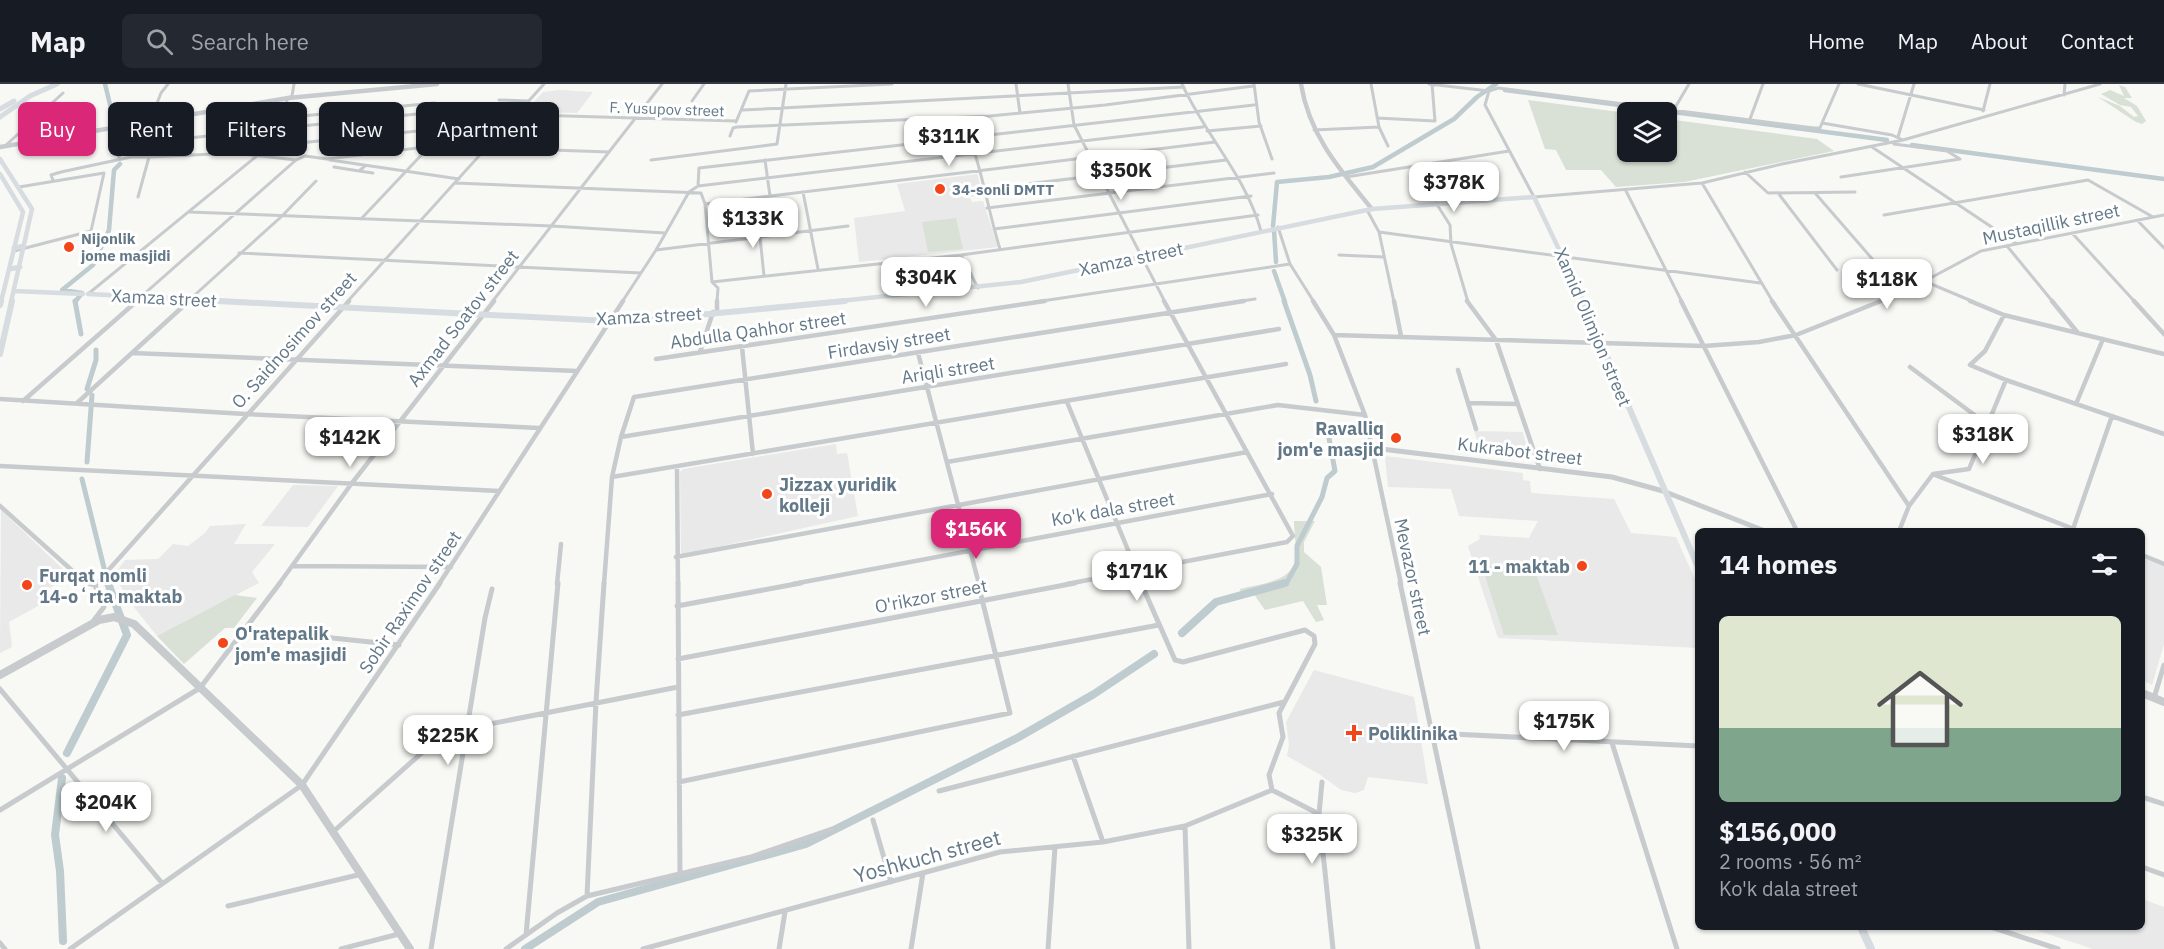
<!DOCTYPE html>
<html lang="en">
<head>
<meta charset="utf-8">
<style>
	body { margin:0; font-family:"IBM Plex Sans",sans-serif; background:#242831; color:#f1f3f6; height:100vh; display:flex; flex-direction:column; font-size:22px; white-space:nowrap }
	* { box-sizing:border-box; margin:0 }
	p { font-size:20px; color:#9ea1a6 }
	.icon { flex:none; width:33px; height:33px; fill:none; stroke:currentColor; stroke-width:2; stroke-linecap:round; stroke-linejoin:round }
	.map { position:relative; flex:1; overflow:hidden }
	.details { position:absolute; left:1695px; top:444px; width:450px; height:402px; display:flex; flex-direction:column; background:#171b24; border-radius:9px; box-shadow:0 2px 4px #0004 }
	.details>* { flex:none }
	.hud { position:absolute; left:18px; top:18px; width:570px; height:54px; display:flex; gap:12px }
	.fabs { position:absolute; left:1617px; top:18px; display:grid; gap:12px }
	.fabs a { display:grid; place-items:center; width:60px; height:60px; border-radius:9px; background:#171b24; box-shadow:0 2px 4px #0004; font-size:30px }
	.price { position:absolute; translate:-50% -51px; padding:0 14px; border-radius:12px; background:#fff; color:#222; font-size:20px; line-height:39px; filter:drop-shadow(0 2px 3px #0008) }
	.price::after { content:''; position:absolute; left:50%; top:36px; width:18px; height:14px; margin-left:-9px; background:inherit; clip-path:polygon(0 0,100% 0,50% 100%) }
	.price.current { background:#db2777; color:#fff }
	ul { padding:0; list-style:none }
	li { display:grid; align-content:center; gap:12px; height:318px; padding:0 24px }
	li span { display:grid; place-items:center; height:186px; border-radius:9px; color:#555 }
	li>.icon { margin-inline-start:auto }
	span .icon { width:108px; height:108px; fill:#fffc; stroke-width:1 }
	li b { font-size:26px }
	h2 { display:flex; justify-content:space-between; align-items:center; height:72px; padding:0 24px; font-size:26px }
	.tag { padding:0 21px; border-radius:9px; background:#171b24; box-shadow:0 2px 4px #0004; font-size:21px; line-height:54px }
	.tag.current { background:#db2777; color:#fff }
	header { display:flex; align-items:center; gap:36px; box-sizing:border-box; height:84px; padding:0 30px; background:#171b24; border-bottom:2px solid #363941 }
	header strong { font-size:28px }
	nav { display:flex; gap:33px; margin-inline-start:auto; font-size:21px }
	.search { width:420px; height:54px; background:#242831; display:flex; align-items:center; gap:15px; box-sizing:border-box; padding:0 21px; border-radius:9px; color:#9ea1a6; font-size:22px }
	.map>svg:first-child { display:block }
	.built { fill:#e8e9e8 }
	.green { fill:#d9e0d5 }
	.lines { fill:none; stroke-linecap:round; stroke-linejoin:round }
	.canal-far2 { stroke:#becbcf; stroke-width:4.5 }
	.canal-far1 { stroke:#becbcf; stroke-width:5 }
	.canal { stroke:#becbcf; stroke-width:8 }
	.minor-far2 { stroke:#c7cbce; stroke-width:3 }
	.minor-far1 { stroke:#c7cbce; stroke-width:4.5 }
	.minor { stroke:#c7cbce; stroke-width:5 }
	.tertiary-far2 { stroke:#c7cbce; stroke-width:4.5 }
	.tertiary-far1 { stroke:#c7cbce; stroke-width:5 }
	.tertiary { stroke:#c7cbce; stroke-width:8 }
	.secondary-far2 { stroke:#d6dce0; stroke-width:4.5 }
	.secondary-far1 { stroke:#d6dce0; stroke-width:6 }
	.secondary { stroke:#d6dce0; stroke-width:8 }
	.primary { stroke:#d6dce0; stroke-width:5 }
	.poi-dot { fill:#f2451a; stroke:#fff; stroke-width:2 }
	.labels { text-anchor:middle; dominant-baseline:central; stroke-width:6; stroke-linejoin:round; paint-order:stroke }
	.far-street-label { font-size:15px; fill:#647988; stroke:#fff }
	.far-poi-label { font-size:15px; font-weight:bold; fill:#647988; stroke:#fff; text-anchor:start }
	.street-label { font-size:18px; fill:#647988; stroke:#fff }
	.poi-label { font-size:18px; font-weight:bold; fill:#647988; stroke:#fff; text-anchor:start }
	.near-street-label { font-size:21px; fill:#647988; stroke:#fff }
</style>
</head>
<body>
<header>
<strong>Map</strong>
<div class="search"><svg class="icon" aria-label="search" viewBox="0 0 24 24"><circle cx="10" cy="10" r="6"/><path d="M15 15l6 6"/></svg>Search here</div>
<nav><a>Home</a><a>Map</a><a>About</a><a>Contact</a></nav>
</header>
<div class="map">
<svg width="2164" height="865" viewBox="0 0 2164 865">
	<rect width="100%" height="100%" fill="#f8f8f4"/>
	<!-- built -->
	<path class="built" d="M561,6L593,8L577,29L525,28L543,8Z
		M977,90L983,111L970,113L972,118L983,117L998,163L859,178L854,134L905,127L897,100Z
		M1474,347L1523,348L1529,373L1482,369Z
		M836,360L837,370L847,369L858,432L681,471L680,388L683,385Z
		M1385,372L1523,389V396L1530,397L1531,409L1614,415L1631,449L1676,453L1698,502V564L1498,554L1468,462L1480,455L1479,451L1529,454L1538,437L1459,432L1451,405L1388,403Z
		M293,401L338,402L308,443L261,442Z
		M1,426L70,492L39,510L47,517L9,538L12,563L0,569Z
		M246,440L234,460H275L252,488L259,499L157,552L130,518L114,491L125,476L158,475L173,460L188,462L205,449L210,442Z
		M2142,474L2164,482V560L2152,601L2142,596Z
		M1314,586L1414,613L1428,700L1368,693L1364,706L1355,709L1341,706L1319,690L1287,672L1289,661L1286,638Z
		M2142,815L2164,823V865H2093L2027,843H2142Z"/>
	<!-- green -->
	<path class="green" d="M2119,1L2125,3L2132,14H2124L2137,22L2146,37L2142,40L2136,38L2098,13L2120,22L2134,33L2138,32L2131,23L2120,21L2101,10L2110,6L2124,12Z
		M1528,16L1627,29L1628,68H1666L1667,35L1817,55L1834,67L1684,98L1616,103L1601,86H1566L1556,66L1545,65Z
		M956,134L963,165L928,168L922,138Z
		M1294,437H1315L1304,458V468L1321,483L1327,521H1317L1324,536L1316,538L1303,517L1265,526L1253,509L1241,511L1240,505C1256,501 1288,498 1294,480C1298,468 1294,449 1294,437Z
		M1482,482H1533L1558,551H1504Z
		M235,511L257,514L234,544H225L184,580L157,552Z"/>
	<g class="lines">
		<!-- canal-far2 -->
		<path class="canal-far2" d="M105,0L115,41
			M1505,6L1887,56
			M115,47L119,72
			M1912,61L2164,95
			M1273,142L1277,98L1329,93L1373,83L1454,35L1477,13L1496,0
			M1274,146L1276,178
			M1274,187L1285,218
			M75,218L82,209L62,206L93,181L109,146L114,86L120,80"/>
		<!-- canal-far1 -->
		<path class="canal-far1" d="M75,217L81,250
			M1284,217L1310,291L1316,317
			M87,305L96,276V266
			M87,378L92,311
			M82,395L108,500
			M1279,500L1287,498L1297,480V462L1322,413L1327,394L1335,387L1327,343"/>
		<!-- canal -->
		<path class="canal" d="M1182,549L1216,518L1285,499
			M67,669L127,551L108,499
			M62,694L55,751L60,787L63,857
			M525,865L598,818L806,760L1019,653L1094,610L1154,570"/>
		<!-- minor-far2 -->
		<path class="minor-far2" d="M1016,0L1020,29
			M1068,0L1074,41L1165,218
			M1182,0C1205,51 1246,92 1261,147
			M1254,0L1259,38L1272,75
			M1371,0L1379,43
			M1429,0L1489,7L1498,4L1814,44H1820L1822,39L1892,51L1903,56
			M1858,0L1984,26
			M1489,7L1485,21L1534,113L1702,99L1782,80L1903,56L2100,0
			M2064,11L2065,0
			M499,16L529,17
			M692,17L704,0
			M743,26L1184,3
			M1673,27L1689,0
			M1983,27L1990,0
			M282,34L434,19L438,20L436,28
			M1377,34L1435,37L1432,0
			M1750,35L1763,0
			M150,37L161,9L168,0
			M736,38L749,7L892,0
			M1822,39L1839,0
			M448,44L462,29
			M1314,46L1379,43L1388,62
			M1207,47L1261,42
			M730,52L733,44L737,43L990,32L1105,21L1253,2
			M1898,53L1914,0
			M131,60L436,28L736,37
			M5,62L63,9
			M269,62L448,44L434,62L428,64L361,135
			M1872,63L2017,160
			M975,70C985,102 990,133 1000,165
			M330,76L459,95
			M651,76L777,60L786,0
			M765,76L770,112
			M334,83L359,87L365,82
			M359,87L373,89
			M1745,88L1768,109L1855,108
			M1346,93L1509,67
			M1841,93L1960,75L1947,67L1894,60
			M53,96L51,91L61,88L131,73H149
			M455,99L701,109L705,120L712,198
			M1702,99L1773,218
			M698,102L699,84L1254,21
			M986,105L1226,76
			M1626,107L1682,218
			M803,108L818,185
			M1778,109L1837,186
			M1815,109L1881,185L1908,206
			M138,113L149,73L235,69L296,76
			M756,114L764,192
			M1436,119L1450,141L1451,160L1468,218
			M705,120L1215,58
			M987,124L1274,89
			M1367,126L1379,148L1394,218
			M189,128L552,142L665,149
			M1884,131L2088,96L2153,133
			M2137,136L2164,164
			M1278,143L1290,180L1314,218
			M994,145L1251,112
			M1379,148L1760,199
			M2072,149L2135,218
			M2007,162L2053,218
			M656,166L848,142
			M14,167L91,147L104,89L19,103
			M239,169L641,189
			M961,171L978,204
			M1339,171L1384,173
			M1924,197L1974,218
			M712,198L961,171L1258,131
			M712,198L718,204L717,218
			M88,210L269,62L288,14L292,12L294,0
			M135,218L296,76L305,72L327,75L434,62L609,68
			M187,218L282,132L316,97
			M347,218L544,0
			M492,218L662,0
			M622,218L656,166L689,108L698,102L1203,43
			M1035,218L1290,180
			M1235,218L1255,215
			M1878,218L1908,206L1981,167L2164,131"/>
		<!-- minor-far1 -->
		<path class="minor-far1" d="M1313,217L1334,251L1365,331L1401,500
			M1394,217L1401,252
			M1467,217L1496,256L1540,385
			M1681,217L1797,447
			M1772,217L1909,422L1899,447
			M1970,217L2004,231L2164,270
			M2052,217L2078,249
			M2134,217L2164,250
			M717,228V217
			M2004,231L1985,267L1970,281L2006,296L2164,350
			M1334,251L1704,262L1759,258L1796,251L1881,217
			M742,263L753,370
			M700,268L713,228
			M132,269L577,287
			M918,269L979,500
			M656,275L1045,217
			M1910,283L1988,341
			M1458,286L1476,345
			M0,315L245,330L539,344
			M23,317L137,217
			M1067,318L1142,500
			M77,319L189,217
			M1468,319L1518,320
			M2076,320L2103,255
			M621,353L1279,245
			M947,378L1278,321L1365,331
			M0,382L499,407
			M677,383L678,500
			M1935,391L2079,447
			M612,393L1286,280
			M0,422L85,498L92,500
			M1909,422L1933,390L1969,385L2006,296
			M2073,445L2112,332
			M2142,471L2164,480
			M676,473L1247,368
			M293,482L451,483
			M96,500L349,217
			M279,500L352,399L494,217
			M439,500L623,217
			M557,500L561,460
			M604,500L612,393L621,353L634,313L1244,217
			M793,500L1272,410
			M1067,500L1287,458L1293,452L1164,217"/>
		<!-- minor -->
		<path class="minor" d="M87,499L95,501
			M678,499L680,791
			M1141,499L1175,576L1183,578L1305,546L1314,552L1315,560L1279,629L1283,653L1269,691L1272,706
			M1400,499L1478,865
			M677,522L801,499
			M94,536L104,523L95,501L96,499
			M246,545L399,561
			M678,575L1075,499
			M0,605L162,799
			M2154,614L2164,581
			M678,631L1159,541
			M1431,649L1698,662
			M1612,659L1677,865
			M1073,672L1103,758
			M679,698L1010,629L978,499
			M1322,698L1319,730L1333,865
			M939,707L1284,618
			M2142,713L2164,720
			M0,726L200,604L280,499
			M873,736L891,798
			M1185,742L1189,865
			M334,747L444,649L678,603
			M2142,783L2164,791
			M587,812L596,618L604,499
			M228,822L362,790
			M1991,843L2058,865
			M526,851L558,499
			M0,859L5,865
			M70,865L302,701L440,499
			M341,865L399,850
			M431,865L485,534L492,505
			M506,865L557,829L587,812L751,773L832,745
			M643,865L1000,768L1103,758L1185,742L1272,706L1319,730
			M779,865L785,828
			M911,865L923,789
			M1048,865L1055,763"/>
		<!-- tertiary-far2 -->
		<path class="tertiary-far2" d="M1301,0C1309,51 1340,86 1372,125
			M0,63L288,14L437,0"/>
		<!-- tertiary-far1 -->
		<path class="tertiary-far1" d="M1373,364L1612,393L1663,407L1765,447"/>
		<!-- tertiary -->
		<path class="tertiary" d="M0,591L99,536L114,533L134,540L302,701L410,865
			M2142,609L2164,618"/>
		<!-- secondary-far2 -->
		<path class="secondary-far2" d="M0,75L32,125L11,218
			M0,90L23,128L1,218
			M14,207L83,210
			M88,210L247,218
			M830,218L1021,198L1372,125L1534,113L1584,218"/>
		<!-- secondary-far1 -->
		<path class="secondary-far1" d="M218,217L609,237L655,235L845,217
			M1583,217L1698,483
			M0,221L1,217
			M0,270L12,217"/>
		<!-- secondary -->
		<path class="secondary" d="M1861,843L1871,865"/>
		<!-- primary -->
		<path class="primary" d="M0,25L14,17
			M0,33L30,12L57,0
			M14,164L24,162
			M10,185L20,183"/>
	</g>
	<!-- markers -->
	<g class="poi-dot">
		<circle cx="940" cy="105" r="6"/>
		<circle cx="69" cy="163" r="6"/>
		<circle cx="1396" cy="354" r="6"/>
		<circle cx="767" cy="410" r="6"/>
		<circle cx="1582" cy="482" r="6"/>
		<circle cx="27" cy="501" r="6"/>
		<circle cx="223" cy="559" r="6"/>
		<path d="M1351 640h6v6h6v6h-6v6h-6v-6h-6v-6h6z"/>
	</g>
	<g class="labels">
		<!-- far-street labels -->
		<g class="far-street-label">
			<text transform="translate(667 25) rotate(2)">F. Yusupov street</text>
		</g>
		<!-- far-poi labels -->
		<g class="far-poi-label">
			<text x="952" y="105">34-sonli DMTT</text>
			<text x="81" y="154">Nijonlik<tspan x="81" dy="17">jome masjidi</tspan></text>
		</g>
		<!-- street labels -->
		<g class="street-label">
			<text transform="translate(2051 140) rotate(-12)">Mustaqillik street</text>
			<text transform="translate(1131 175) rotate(-12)">Xamza street</text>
			<text transform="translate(164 214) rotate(3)">Xamza street</text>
			<text transform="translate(649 232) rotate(-3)">Xamza street</text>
			<text transform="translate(463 234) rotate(-52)">Axmad Soatov street</text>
			<text transform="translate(1593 243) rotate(67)">Xamid Olimjon street</text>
			<text transform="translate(758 246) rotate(-8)">Abdulla Qahhor street</text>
			<text transform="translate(294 256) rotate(-48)">O. Saidnosimov street</text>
			<text transform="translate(889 259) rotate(-9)">Firdavsiy street</text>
			<text transform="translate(948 286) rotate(-9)">Ariqli street</text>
			<text transform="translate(1520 367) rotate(7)">Kukrabot street</text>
			<text transform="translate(1113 425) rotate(-10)">Ko'k dala street</text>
			<text transform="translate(1413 493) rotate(78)">Mevazor street</text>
			<text transform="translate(931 512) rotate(-11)">O'rikzor street</text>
			<text transform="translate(410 518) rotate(-56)">Sobir Raximov street</text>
		</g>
		<!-- poi labels -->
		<g class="poi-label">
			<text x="1384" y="344" text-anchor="end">Ravalliq<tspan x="1384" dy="21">jom'e masjid</tspan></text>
			<text x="779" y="400">Jizzax yuridik<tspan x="779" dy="21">kolleji</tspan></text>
			<text x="1570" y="482" text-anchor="end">11 - maktab</text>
			<text x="39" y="491">Furqat nomli<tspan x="39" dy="21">14-oʻrta maktab</tspan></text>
			<text x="235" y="549">O'ratepalik<tspan x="235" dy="21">jom'e masjidi</tspan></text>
			<text x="1368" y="649">Poliklinika</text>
		</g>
		<!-- near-street labels -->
		<g class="near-street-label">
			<text transform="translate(927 772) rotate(-15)">Yoshkuch street</text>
		</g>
	</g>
</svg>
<div class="fabs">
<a><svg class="icon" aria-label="layers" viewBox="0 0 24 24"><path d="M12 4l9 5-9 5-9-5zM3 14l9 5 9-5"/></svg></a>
</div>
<b class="price" style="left:949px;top:83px">$311K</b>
<b class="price" style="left:1121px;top:117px">$350K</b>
<b class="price" style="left:1454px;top:129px">$378K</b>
<b class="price" style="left:753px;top:165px">$133K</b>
<b class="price" style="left:926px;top:224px">$304K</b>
<b class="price" style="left:1887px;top:226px">$118K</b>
<b class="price" style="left:1983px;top:381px">$318K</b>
<b class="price" style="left:350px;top:384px">$142K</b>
<b class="price current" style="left:976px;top:476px">$156K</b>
<b class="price" style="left:1137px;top:518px">$171K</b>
<b class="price" style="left:1564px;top:668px">$175K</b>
<b class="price" style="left:448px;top:682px">$225K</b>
<b class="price" style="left:106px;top:749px">$204K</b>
<b class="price" style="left:1312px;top:781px">$325K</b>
<div class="hud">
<a class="tag current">Buy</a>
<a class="tag">Rent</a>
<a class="tag">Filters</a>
<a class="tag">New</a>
<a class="tag">Apartment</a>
</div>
<section class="details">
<h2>14 homes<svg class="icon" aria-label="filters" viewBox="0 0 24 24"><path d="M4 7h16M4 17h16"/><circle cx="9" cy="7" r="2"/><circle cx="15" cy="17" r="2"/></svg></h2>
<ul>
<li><span style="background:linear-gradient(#dfe7d0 60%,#7fa58c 0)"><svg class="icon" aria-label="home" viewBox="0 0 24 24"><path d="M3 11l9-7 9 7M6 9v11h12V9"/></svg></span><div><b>$156,000</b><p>2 rooms · 56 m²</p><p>Ko'k dala street</p></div></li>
</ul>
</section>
</div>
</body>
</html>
